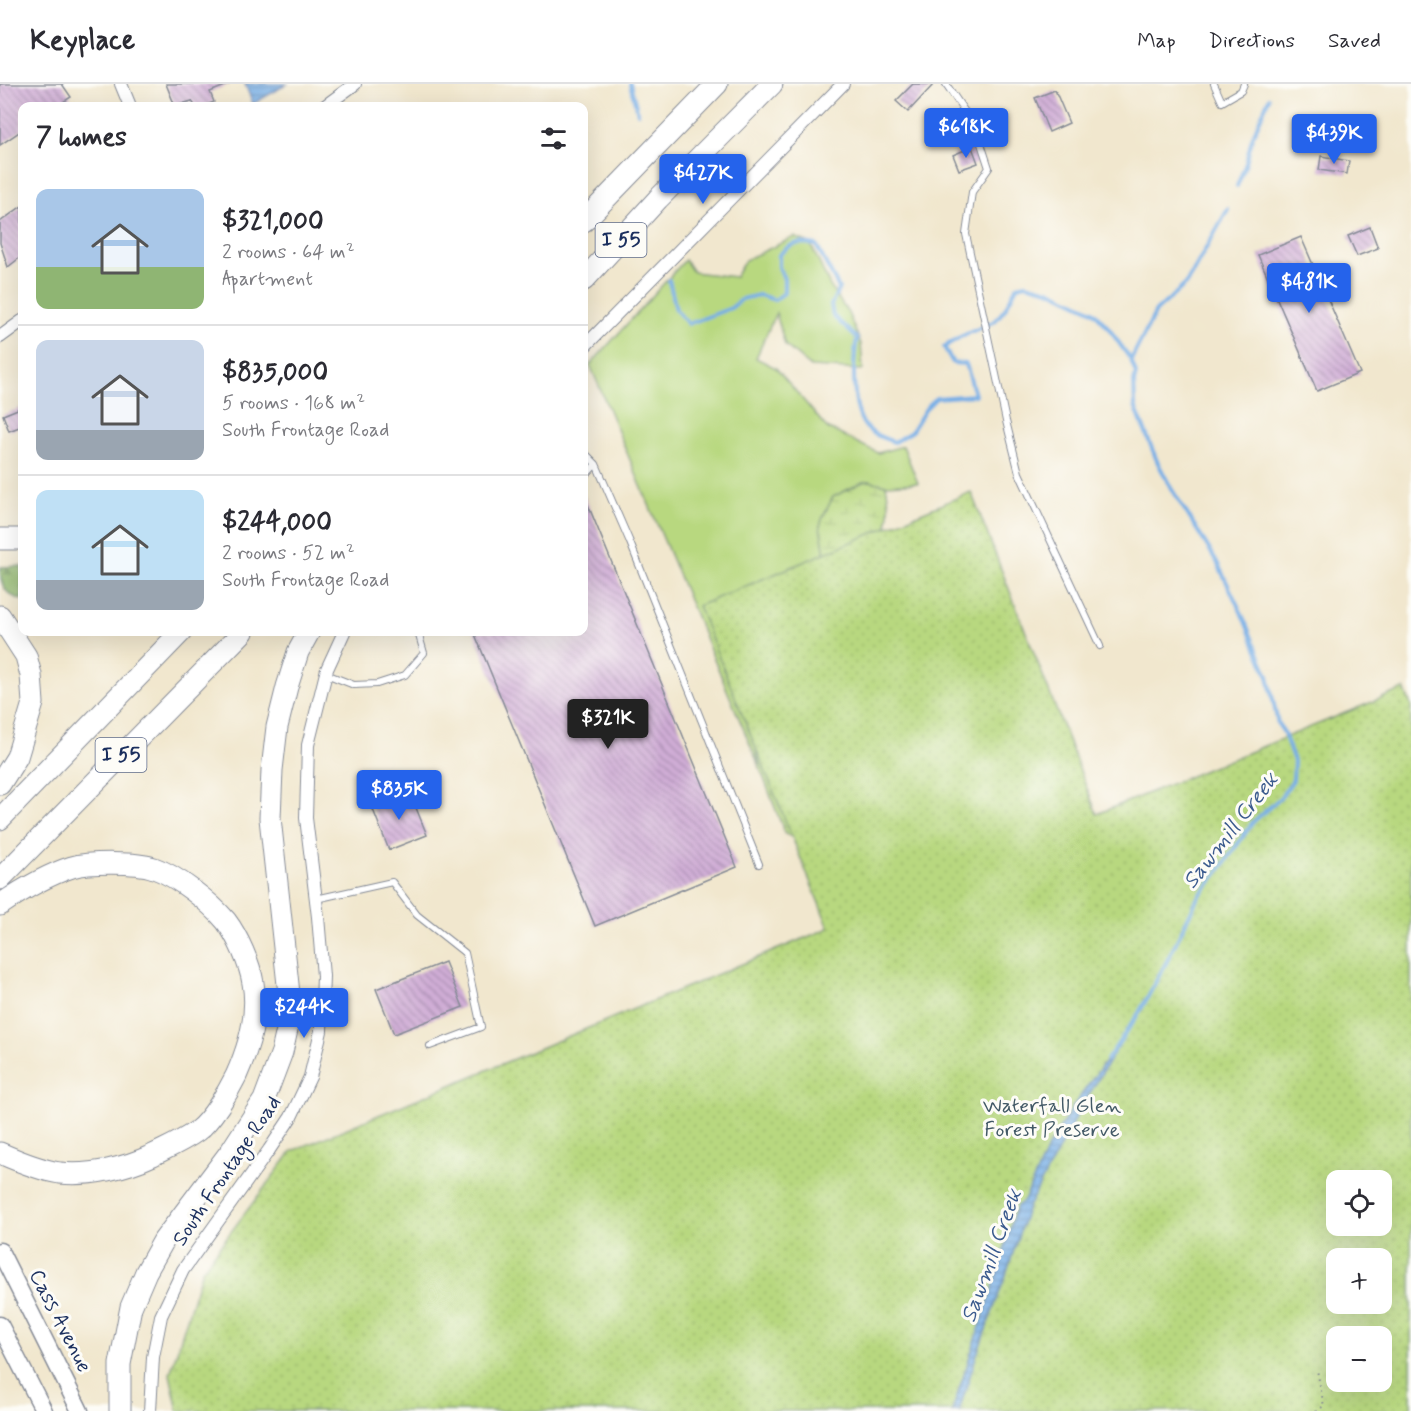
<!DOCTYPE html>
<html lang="en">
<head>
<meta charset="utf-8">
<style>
	body { margin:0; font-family:Mynerve,sans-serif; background:#f7f7f7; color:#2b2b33; height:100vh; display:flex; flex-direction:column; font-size:22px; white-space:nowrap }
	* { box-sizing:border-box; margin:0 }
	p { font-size:20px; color:#7c7c81 }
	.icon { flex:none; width:33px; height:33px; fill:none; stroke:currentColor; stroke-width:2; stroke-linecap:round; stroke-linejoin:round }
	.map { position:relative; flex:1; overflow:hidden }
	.sheet { position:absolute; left:18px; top:18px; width:570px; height:534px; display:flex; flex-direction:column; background:#fff; border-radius:12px; box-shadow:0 6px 24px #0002 }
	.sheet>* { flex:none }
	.tools { position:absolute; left:1326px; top:1086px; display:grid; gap:12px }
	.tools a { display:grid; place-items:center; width:66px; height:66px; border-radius:12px; background:#fff; box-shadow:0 6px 24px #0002; font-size:30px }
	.price { position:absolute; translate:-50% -51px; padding:0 14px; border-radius:6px; background:#2563eb; color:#fff; font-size:20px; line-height:39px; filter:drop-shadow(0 2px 3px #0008) }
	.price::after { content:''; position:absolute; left:50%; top:36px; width:18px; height:14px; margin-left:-9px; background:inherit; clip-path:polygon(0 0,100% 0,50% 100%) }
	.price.current { background:#222; color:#fff }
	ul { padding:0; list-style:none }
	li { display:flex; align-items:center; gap:18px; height:150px; padding:0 18px }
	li+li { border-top:2px solid #e1e1e2 }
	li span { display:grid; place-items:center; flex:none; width:168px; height:120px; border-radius:12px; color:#555 }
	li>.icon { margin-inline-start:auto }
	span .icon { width:72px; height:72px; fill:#fffc; stroke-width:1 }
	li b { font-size:26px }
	h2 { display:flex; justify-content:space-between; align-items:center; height:72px; padding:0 18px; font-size:26px }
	header { display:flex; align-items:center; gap:36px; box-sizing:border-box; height:84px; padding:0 30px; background:#fff; border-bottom:2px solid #e1e1e2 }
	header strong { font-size:28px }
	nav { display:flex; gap:33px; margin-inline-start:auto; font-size:21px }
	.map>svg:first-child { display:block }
	.green { fill:#b8d87f; stroke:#6a846e; stroke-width:1.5 }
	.forest { fill:url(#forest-firs); stroke:#567466; stroke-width:1.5 }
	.wetland { fill:url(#wetland-marsh); stroke:#6a846e; stroke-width:1.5 }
	.park { fill:url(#park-dots); stroke:#6a846e; stroke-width:1.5; fill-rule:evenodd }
	.water { fill:url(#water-rules); stroke:#486ea2; stroke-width:1.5 }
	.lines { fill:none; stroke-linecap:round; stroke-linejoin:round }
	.stream { stroke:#76aee6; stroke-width:4 }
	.building { fill:url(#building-back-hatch) }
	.lane-casing { stroke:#868b96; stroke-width:8 }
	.street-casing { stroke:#868b96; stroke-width:14 }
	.secondary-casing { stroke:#868b96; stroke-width:19 }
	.highway-casing { stroke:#868b96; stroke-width:23 }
	.path { stroke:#868b96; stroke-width:2; stroke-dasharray:1.5 4.5; stroke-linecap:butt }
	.lane { stroke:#fff; stroke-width:6 }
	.street { stroke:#fff; stroke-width:12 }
	.secondary { stroke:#fff; stroke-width:16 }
	.highway { stroke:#fff; stroke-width:21 }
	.labels { text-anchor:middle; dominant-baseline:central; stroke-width:6; stroke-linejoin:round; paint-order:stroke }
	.shield { fill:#fdfcf7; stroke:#5f6c8c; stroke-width:1.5 }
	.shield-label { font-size:20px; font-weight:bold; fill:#1b2f5e }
	.park-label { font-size:21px; fill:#425966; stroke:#fdfcf7 }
	.street-label { font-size:21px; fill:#1b2f5e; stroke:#fdfcf7 }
	.water-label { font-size:22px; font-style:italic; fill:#3b5b8e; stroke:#fdfcf7 }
</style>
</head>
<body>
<header>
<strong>Keyplace</strong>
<nav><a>Map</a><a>Directions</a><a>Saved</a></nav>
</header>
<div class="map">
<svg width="1411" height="1327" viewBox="0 0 1411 1327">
	<defs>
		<pattern id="forest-firs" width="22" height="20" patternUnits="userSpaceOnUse" patternTransform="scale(1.5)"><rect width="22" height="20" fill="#92b86e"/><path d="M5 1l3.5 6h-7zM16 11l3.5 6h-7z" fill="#76965e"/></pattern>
		<pattern id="wetland-marsh" width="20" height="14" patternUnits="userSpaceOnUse" patternTransform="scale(1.5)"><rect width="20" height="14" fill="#b8d87f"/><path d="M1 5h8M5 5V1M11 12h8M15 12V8" fill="none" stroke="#9eba70"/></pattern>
		<pattern id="park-dots" width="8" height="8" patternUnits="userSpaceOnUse" patternTransform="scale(1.5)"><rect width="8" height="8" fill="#b8d87f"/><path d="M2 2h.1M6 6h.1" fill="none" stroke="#9eba70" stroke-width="1.8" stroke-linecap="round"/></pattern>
		<pattern id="water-rules" width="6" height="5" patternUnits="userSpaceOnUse" patternTransform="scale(1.5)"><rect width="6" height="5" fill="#76aee6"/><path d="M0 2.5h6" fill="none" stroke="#608ebe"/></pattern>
		<pattern id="building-back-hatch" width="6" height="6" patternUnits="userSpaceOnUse" patternTransform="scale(1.5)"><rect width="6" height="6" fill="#d0add6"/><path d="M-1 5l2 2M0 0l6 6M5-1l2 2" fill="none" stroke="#a88db1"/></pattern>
	</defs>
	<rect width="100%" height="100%" fill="#fdfcf7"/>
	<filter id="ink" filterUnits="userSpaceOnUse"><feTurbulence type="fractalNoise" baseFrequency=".0167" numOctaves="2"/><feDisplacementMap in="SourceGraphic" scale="12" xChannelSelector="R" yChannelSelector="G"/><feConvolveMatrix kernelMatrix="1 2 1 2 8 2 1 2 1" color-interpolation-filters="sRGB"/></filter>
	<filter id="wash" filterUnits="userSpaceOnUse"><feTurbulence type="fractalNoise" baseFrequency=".008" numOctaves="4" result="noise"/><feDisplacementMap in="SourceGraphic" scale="24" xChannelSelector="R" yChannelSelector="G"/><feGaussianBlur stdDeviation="1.35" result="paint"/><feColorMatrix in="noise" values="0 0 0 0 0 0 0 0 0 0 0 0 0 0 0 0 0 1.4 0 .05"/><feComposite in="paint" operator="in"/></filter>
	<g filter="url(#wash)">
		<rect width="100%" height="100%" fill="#f1e7ce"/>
		<!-- green -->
		<path class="green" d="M794,153L810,159L830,202L848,229L861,260L863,286L811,283L785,261L776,229L756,274L776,284L827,344L878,369L903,362L918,399L886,401L870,397L863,398L833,413L823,433L820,442L824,463L826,490L754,655L760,684L590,281L685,176L693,188L735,193L745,176Z"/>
		<!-- forest -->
		<path class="forest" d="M22,482V516C5,511 0,501 0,483Z"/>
		<!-- wetland -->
		<path class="wetland" d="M870,397L886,401C892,430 889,437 880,464L804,759L785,750L760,684L754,655L826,490L824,463L820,442L823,433L833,413L863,398Z"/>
		<!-- park -->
		<path class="park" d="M971,408L1097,730L1404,605L1411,621V1327H178L170,1290L202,1186L292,1067L829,844L698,522ZM1336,1096H1382V1142H1336ZM1336,1174H1382V1220H1336ZM1336,1252H1382V1298H1336Z"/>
		<!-- water -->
		<path class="water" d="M245,0H287L253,20Z
			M1127,947L1081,1024L1027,1125L1007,1188L976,1273L959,1327H952L1000,1182L1013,1132L1017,1122L1024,1117L1049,1061L1076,1018Z"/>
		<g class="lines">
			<!-- stream -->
			<path class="stream" d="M630,0L638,29
				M1237,102L1246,79L1252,54L1269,14
				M669,196L676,226L688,240L731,224L742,215L759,211L775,216L784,209V195L779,183V171C793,157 797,158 816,161L839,204L831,221L833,232L857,254C853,276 851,324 865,342C872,351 884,354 894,358L911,348L927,323L936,314L975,311L966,280L953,279L944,263L960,253L995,237L1005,225L1017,202L1026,200L1049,206L1093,227L1107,242L1131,276L1136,290L1134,298L1135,322L1157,377L1171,404L1217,478L1241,528L1268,592L1278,640L1283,647L1294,677L1293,696L1281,713L1253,738L1217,790L1198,813L1167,877L1139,929L1107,976
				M1131,276L1156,227L1186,200L1228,125"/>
		</g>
		<g id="blocks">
			<!-- building -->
			<path class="building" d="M0,0H62L71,13L57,22H22V46L0,61Z
				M166,0H230L210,8L214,18L204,22H195L192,17L175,22Z
				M913,0H934L908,28L896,17Z
				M1055,6L1069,39L1049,48L1035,14Z
				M972,63L978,79L959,86L953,71Z
				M1321,72L1349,77L1347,90L1319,86Z
				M22,122V172L8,183L0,159V138Z
				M1370,143L1378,164L1357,172L1348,152Z
				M1301,153L1360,289L1317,307L1258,171Z
				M20,324L22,331V342L9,347L3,331Z
				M584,411L737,783L595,842L474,548H584Z
				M410,709L427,751L389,766L372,723Z
				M445,878L463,923L394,950L376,905Z"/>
		</g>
	</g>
	<g filter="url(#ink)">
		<use href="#blocks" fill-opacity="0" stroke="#868b96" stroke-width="1.5"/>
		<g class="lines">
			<defs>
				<path id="lane" d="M946,0L976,44L989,84L972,108L966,150L1006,337L1019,389L1100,562
					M1214,0L1222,18L1241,7L1244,0
					M584,368L596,380L584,393
					M596,380L629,456L759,780
					M326,590L354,601L377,600L405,591L424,569L418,548
					M316,815L392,798L417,831L465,869L481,943L430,962"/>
				<path id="street" d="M121,0L130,22
					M325,22L355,0
					M0,253L22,237
					M584,263L843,0
					M150,1327L153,1273L161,1232L183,1186L269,1066L291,1033L310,993L321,947L323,892L318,833L306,734L308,661L327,585L344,548"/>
				<path id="secondary" d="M0,1167L80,1327
					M0,1241L44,1327"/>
				<path id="highway" d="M584,137L717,0
					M584,196L658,115L772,0
					M0,455H22
					M0,532L26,572L31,591L33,619L17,673L0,700
					M0,735L181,548
					M0,795L243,548
					M0,821C22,806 47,791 72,783C89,778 137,778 154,784C177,792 210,818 226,837C238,853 250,880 253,899C259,931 249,963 236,992C228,1008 211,1037 197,1047C183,1057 167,1064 153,1071C125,1084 91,1092 60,1089C40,1086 18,1077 0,1069
					M120,1327V1280L131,1223L146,1188L164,1156L231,1067L264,1016L282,968L287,946L290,919L270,734L272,686L277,643L287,603L298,568L309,548"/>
			</defs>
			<!-- lane casing -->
			<use href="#lane" class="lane-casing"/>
			<!-- street casing -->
			<use href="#street" class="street-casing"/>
			<!-- secondary casing -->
			<use href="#secondary" class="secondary-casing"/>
			<!-- highway casing -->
			<use href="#highway" class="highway-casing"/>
			<!-- path -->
			<path class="path" d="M1316,1327L1324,1322L1317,1286"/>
			<!-- lane -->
			<use href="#lane" class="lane"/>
			<!-- street -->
			<use href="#street" class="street"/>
			<!-- secondary -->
			<use href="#secondary" class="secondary"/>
			<!-- highway -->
			<use href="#highway" class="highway"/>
		</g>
	</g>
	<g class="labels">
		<!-- shield labels -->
		<g class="shield">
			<rect x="595.5" y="139" width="51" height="34" rx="4.5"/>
			<rect x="95.5" y="654" width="51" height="34" rx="4.5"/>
		</g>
		<g class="shield-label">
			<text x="621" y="156">I 55</text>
			<text x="121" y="671">I 55</text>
		</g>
		<!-- park labels -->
		<g class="park-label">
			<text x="1052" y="1022">Waterfall Glen<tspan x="1052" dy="24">Forest Preserve</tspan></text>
		</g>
		<!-- street labels -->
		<g class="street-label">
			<text transform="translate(227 1087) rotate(-56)">South Frontage Road</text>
			<text transform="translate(60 1237) rotate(63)">Cass Avenue</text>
		</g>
		<!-- water labels -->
		<g class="water-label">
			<text transform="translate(1231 747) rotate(-52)">Sawmill Creek</text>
			<text transform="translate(992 1172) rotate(-70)">Sawmill Creek</text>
		</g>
	</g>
</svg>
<div class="tools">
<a><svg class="icon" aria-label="locate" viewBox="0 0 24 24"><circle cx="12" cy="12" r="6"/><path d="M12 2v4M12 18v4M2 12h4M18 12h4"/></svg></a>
<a>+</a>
<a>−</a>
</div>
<b class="price" style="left:966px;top:75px">$618K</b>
<b class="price" style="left:1334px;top:81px">$439K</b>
<b class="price" style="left:703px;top:121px">$427K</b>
<b class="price" style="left:1309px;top:230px">$481K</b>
<b class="price current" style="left:608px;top:666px">$321K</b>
<b class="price" style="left:399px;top:737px">$835K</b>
<b class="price" style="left:304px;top:955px">$244K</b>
<section class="sheet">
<h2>7 homes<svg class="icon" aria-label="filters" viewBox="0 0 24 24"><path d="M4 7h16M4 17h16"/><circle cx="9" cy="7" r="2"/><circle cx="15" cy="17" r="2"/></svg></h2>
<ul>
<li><span style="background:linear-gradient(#a9c7e8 65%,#8fb573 0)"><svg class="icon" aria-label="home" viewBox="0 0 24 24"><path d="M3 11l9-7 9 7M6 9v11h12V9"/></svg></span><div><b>$321,000</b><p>2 rooms · 64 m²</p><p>Apartment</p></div></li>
<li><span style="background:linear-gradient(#c9d6e8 75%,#9aa5b1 0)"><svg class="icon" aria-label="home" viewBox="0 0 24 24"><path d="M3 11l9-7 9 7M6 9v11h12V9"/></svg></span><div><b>$835,000</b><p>5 rooms · 168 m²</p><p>South Frontage Road</p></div></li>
<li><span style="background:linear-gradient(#bfe0f5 75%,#9aa5b1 0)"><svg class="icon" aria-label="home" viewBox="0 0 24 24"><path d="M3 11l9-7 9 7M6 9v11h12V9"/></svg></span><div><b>$244,000</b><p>2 rooms · 52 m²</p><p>South Frontage Road</p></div></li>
</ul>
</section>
</div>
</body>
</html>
